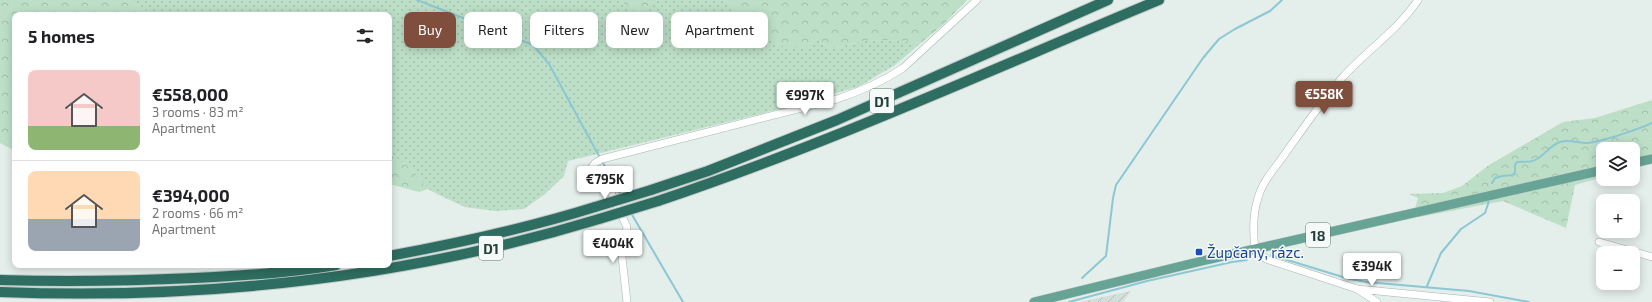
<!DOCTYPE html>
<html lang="en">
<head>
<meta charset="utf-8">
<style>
	body { margin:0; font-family:"Exo 2",sans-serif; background:#f6f6f6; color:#202124; height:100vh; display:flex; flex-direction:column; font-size:15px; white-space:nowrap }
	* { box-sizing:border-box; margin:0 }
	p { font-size:13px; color:#757577 }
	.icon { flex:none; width:22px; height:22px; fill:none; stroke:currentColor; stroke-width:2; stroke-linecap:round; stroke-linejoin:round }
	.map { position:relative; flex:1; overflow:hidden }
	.side { position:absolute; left:12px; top:12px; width:380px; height:256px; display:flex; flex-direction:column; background:#fff; border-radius:8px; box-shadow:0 2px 10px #0003 }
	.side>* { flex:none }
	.banner { position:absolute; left:404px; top:12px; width:380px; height:36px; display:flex; gap:8px }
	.tools { position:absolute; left:1596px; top:142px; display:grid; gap:8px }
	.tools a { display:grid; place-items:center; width:44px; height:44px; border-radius:8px; background:#fff; box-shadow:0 2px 10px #0003; font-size:20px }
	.price { position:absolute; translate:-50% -34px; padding:0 9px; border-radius:4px; background:#fff; color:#222; font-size:13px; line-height:26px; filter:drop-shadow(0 1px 2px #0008) }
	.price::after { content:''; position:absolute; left:50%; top:24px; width:12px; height:9px; margin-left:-6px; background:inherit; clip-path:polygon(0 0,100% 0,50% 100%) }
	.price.selected { background:#7f4e3d; color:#fff }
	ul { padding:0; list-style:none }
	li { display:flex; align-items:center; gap:12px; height:100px; padding:0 16px }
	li+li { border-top:1px solid #e0e0e0 }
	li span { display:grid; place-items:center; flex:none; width:112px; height:80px; border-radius:8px; color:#555 }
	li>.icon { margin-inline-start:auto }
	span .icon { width:48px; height:48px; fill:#fffc; stroke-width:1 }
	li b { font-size:17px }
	h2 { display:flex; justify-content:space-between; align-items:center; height:48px; padding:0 16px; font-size:17px }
	.tag { padding:0 14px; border-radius:8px; background:#fff; box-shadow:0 2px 10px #0003; font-size:14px; line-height:36px }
	.tag.selected { background:#7f4e3d; color:#fff }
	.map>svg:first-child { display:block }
	.industrial { fill:url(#industrial-furrows) }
	.grass { fill:url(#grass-dots) }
	.forest { fill:url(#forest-crowns) }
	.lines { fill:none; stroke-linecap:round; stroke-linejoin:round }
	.stream { stroke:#8cc7d3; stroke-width:2 }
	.minor-casing { stroke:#a6b6b1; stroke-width:8 }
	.major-casing { stroke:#c1cac8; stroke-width:10 }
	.highway-casing { stroke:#c1cac8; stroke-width:12 }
	.minor { stroke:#fff; stroke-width:7 }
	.major { stroke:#68a495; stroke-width:9 }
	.highway { stroke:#2e6d61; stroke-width:10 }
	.highway-bridge-casing { stroke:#c1cac8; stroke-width:12; stroke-linecap:butt }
	.highway-bridge { stroke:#2e6d61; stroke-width:10 }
	.transit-dot { fill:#1a4fb4; stroke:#f5faf8; stroke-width:1.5 }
	.labels { text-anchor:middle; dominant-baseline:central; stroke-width:3; stroke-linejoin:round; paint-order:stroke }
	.shield { fill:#f5faf8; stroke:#627872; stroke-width:1 }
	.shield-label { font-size:14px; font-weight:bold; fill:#234039 }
	.transit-label { font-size:15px; fill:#164399; stroke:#f5faf8; text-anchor:start }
</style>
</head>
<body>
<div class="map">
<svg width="1652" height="302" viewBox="0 0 1652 302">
	<defs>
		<pattern id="industrial-furrows" width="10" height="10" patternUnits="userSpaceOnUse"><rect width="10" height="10" fill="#d2ded9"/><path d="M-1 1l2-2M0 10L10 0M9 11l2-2" fill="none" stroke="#b4c0bb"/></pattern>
		<pattern id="grass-dots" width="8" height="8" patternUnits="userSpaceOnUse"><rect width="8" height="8" fill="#bddfc7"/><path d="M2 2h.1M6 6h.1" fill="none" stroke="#a2c0ac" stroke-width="1.8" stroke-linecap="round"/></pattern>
		<pattern id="forest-crowns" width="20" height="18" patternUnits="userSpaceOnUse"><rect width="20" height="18" fill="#bddfc7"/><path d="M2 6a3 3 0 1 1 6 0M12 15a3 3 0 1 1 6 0" fill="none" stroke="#a2c0ac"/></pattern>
	</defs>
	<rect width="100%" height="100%" fill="#e4eeea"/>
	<!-- industrial -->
	<path class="industrial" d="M1131,291L1123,302H1080Z"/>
	<!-- grass -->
	<path class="grass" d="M128,0H619L638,12L657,1L662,0H720L727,2L802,49L817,39L831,49L862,41L887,40L921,43L895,65L858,87L764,113L568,161L564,176L545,194L524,209L495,211L465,207L437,194L428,189L411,168L389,154V15H153Z"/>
	<!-- forest -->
	<path class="forest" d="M0,0H128L153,15H15V151L0,143Z
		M619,0H662L657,1L638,13Z
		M720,0H967L944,24L921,43L887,40L862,41L831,49L817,39L802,49L775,45L727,2Z
		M1652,100V163L1633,169V149H1603V177L1575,185L1566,228L1503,201L1419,217L1415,209L1418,198L1409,194L1443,193L1462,186L1489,165L1563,122L1595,118Z
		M389,154L411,168L428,189L419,192L389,184Z"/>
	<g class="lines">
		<!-- stream -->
		<path class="stream" d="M417,0L533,45L549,64L599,156
			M603,163L621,195
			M1492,183L1495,178L1502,176L1513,175L1515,172V165L1517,162C1523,161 1530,163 1535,160C1544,156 1550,145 1560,142C1569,139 1578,143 1587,143C1600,142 1640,129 1652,123
			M631,213L683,302
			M1271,255L1346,278L1366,282L1469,291L1529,302
			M1082,278L1106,256L1113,198L1116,185L1203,58L1219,39L1235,29L1270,11L1282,0
			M1427,286L1441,253L1461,229L1485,213L1489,201
			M1069,302L1147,281L1232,262L1247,260"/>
		<defs>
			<path id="minor" d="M1418,0C1397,31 1366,51 1342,78C1322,101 1304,127 1287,151C1277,166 1263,180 1258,198C1253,213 1253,233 1255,249L1266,259L1357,289L1490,302
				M1599,242L1652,257
				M1357,289L1377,302
				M627,302L622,257L627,227L607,184L592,167L595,163L602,159L837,99C861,91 882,82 903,68L977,0"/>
			<path id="major" d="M1633,163L1652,159
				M1034,302L1202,261L1603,170"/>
			<path id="highway" d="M651,190L708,171L837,120L1108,0
				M658,201C828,144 993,69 1159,0
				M389,256C459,243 528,228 595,207
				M0,280C65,282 129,281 194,278C241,276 289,273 336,265
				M0,292C203,300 405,278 599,219"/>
		</defs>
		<!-- minor casing -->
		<use href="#minor" class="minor-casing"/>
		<!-- major casing -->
		<use href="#major" class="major-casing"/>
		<!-- highway casing -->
		<use href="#highway" class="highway-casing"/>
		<!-- minor -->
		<use href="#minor" class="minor"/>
		<!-- major -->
		<use href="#major" class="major"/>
		<!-- highway -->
		<use href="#highway" class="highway"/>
		<defs>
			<path id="highway-bridge" d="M595,207L651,190
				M599,219L658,201"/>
		</defs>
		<!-- highway-bridge casing -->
		<use href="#highway-bridge" class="highway-bridge-casing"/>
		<!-- highway-bridge -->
		<use href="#highway-bridge" class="highway-bridge"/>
	</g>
	<!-- markers -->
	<rect class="transit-dot" x="1195" y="248" width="8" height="8" rx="2"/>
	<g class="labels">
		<!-- shield labels -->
		<g class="shield">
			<rect x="870" y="89" width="24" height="24" rx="3"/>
			<rect x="1306" y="223" width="24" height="24" rx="3"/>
			<rect x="479" y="236" width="24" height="24" rx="3"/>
		</g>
		<g class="shield-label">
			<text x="882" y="101">D1</text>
			<text x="1318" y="235">18</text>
			<text x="491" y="248">D1</text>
		</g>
		<!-- transit labels -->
		<g class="transit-label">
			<text x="1207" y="252">Župčany, rázc.</text>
		</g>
	</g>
</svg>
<div class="tools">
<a><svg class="icon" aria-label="layers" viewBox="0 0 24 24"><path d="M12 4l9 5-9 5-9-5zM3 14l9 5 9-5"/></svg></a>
<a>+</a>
<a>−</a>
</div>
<b class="price selected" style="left:1324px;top:115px">€558K</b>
<b class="price" style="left:805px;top:116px">€997K</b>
<b class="price" style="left:605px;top:200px">€795K</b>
<b class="price" style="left:613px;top:264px">€404K</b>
<b class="price" style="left:1372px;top:287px">€394K</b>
<div class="banner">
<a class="tag selected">Buy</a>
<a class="tag">Rent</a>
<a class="tag">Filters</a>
<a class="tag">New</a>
<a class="tag">Apartment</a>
</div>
<section class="side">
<h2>5 homes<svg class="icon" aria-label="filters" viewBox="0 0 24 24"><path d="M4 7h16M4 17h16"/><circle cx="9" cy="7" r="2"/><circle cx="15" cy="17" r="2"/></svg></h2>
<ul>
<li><span style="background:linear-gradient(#f6c9c9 70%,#8fb573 0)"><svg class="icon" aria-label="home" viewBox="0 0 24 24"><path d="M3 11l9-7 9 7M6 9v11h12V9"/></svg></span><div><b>€558,000</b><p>3 rooms · 83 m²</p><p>Apartment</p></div></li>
<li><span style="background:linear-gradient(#ffd9b3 60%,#9aa5b1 0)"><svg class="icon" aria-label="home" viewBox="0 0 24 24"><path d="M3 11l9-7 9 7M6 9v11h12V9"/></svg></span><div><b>€394,000</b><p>2 rooms · 66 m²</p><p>Apartment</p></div></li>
</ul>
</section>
</div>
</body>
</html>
